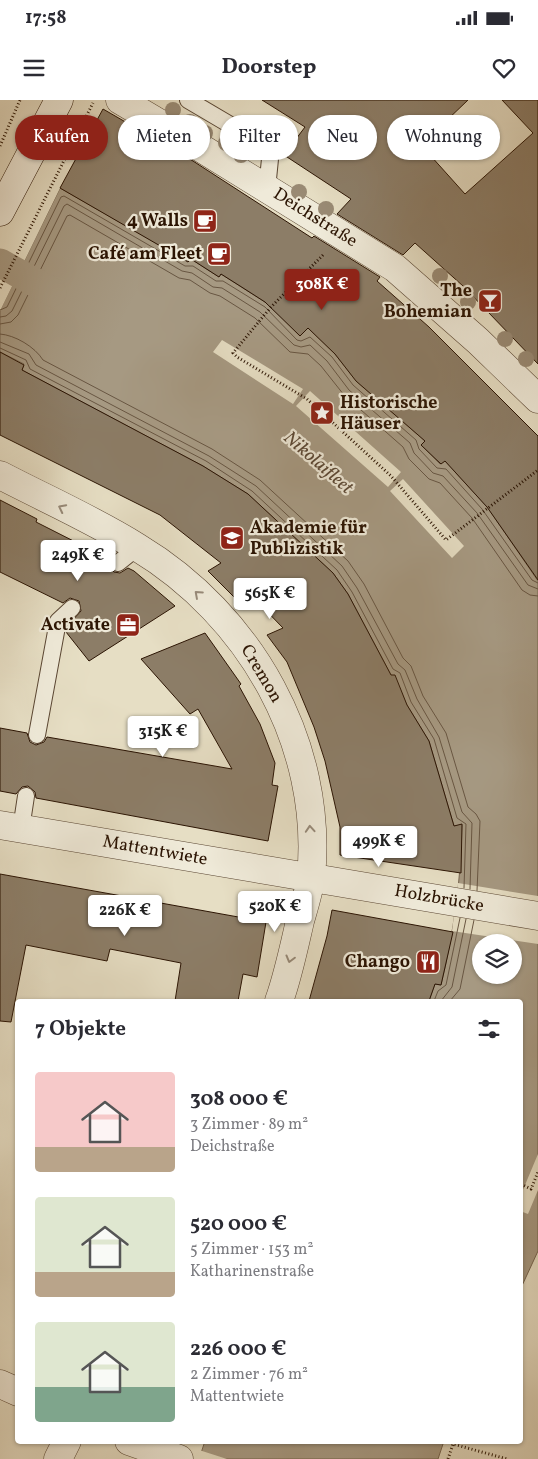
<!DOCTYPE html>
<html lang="de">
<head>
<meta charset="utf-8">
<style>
	body { margin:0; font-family:Vollkorn,serif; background:#f2f2f3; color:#2b2b33; height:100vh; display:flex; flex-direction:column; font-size:19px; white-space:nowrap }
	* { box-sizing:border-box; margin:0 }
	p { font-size:16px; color:#7c7c81 }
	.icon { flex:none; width:28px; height:28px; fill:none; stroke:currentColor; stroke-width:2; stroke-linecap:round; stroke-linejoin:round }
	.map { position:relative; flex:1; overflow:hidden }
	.drawer { position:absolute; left:15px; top:899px; width:508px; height:445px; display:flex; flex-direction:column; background:#fff; border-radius:5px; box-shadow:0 1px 4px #0004 }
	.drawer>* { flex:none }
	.hud { position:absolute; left:15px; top:15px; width:509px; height:45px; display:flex; gap:10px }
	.buttons { position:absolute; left:472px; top:834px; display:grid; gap:10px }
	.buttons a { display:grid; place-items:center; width:50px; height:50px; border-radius:50%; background:#fff; box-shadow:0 1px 4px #0004; font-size:25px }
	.price { position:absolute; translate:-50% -42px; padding:0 11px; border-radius:5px; background:#fff; color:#222; font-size:16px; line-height:32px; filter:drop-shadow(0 1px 2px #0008) }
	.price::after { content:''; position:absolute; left:50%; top:30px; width:15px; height:11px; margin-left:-8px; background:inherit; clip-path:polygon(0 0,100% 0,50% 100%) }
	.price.current { background:#8f2418; color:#fff }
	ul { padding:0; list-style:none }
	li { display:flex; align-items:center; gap:15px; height:125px; padding:0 20px }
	li span { display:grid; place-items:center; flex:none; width:140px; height:100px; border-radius:5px; color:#555 }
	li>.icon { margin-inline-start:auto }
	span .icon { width:60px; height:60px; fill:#fffc; stroke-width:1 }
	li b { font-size:21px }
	h2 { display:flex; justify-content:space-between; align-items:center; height:60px; padding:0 20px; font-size:21px }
	.pill { padding:0 18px; border-radius:22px; background:#fff; box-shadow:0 1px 4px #0004; font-size:18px; line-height:45px }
	.pill.current { background:#8f2418; color:#fff }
	.status { display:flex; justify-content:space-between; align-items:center; height:35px; padding:0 25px; background:#fff; direction:ltr }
	.status svg { height:14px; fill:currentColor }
	header { display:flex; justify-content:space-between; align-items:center; height:65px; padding:0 20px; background:#fff; font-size:22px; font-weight:700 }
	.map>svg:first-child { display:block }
	.water { fill:#a69982; stroke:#75644f; fill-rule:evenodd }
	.pier { fill:#e6dec4 }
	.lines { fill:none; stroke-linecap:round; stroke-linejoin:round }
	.shore { stroke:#685642; stroke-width:1 }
	.canal { stroke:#a69982; stroke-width:29 }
	.building { fill:#8c7d67; stroke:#2b1403 }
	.lane-casing { stroke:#5a4633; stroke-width:18 }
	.street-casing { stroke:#5a4633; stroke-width:29 }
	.secondary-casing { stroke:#2b1403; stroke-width:29 }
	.path { stroke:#2b1403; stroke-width:3; stroke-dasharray:1 2.5; stroke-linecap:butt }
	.lane { stroke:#efead9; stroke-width:16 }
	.street { stroke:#efead9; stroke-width:28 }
	.secondary { stroke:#efead9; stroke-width:28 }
	.tree { fill:#998a74 }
	.oneway { stroke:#978a79 }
	.labels { text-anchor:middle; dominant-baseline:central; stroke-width:4.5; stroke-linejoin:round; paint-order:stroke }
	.street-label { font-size:18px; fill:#2b1403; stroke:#efead9 }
	.poi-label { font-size:18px; font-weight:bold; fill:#2b1403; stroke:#efead9; text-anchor:end }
	.water-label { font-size:19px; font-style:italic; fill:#5c4936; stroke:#efead9 }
</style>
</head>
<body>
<div class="status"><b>17:58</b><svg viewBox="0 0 49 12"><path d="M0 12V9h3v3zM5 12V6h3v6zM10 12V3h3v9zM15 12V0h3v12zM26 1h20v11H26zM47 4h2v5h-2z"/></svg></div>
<header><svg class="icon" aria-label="menu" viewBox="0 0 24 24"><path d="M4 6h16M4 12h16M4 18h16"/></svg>Doorstep<svg class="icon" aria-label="heart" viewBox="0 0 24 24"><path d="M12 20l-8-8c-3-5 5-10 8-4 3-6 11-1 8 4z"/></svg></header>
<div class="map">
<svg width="538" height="1359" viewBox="0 0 538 1359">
	<rect width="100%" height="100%" fill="#e6dec4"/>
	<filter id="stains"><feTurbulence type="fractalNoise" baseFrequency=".004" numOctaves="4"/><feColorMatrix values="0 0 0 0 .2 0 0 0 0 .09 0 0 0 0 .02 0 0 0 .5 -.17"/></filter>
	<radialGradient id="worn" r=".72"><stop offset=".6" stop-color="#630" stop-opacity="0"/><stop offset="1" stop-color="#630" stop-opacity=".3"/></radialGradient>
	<!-- water -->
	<path class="water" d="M60,88L188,161L191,159L219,177L221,174L268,204L300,236L308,228L335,254L357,282L425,341L421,345L440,364L445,361L488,408L538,481V1151L520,1190V901H429L435,884L441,885C454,831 461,780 462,725L454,726L429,641L407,605L348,494L333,473L248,394L203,366L22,270L24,264L0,252V210ZM481,842H514V875H481Z
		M205,1341H444L438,1359H199Z"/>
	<!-- pier -->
	<path class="pier" d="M58,87L60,88L0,211V204Z
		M222,240L303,289L293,304L213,252Z
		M310,291L401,372L388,387L296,306Z
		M403,379L464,446L452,458L390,391Z
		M458,783L538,796V844L452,831Z
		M538,1054V1090L528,1114L520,1111V1097Z
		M199,1350L227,1359H196Z"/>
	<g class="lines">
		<!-- shore -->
		<path class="shore" d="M0,210L7,207L61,97L64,96L185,166H193L216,181H223L265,207L297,240L301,241L310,237L332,257L353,285L416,340L419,349L437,368L446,369L482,409L532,480L538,483
			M0,217L6,216L12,211L64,106L67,104L182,171L192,173L213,187L222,188L260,212L294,245L301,247L310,245L327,261L349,290L410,343L414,353L433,373L443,376L477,413L528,485L538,489
			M0,224L11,222L18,215L67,116L70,115L179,178L190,180L210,193L220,196L255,218L290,252L308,254L321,266L344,295L403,347L409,359L429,379L440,383L472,418L522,490L530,495L538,496
			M0,234C15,235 35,247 43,260L212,349L260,380L348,461L364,484L403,558L411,566L423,596L446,633L468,707L476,714L480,721L477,791
			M0,242L29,254L36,265L209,356L256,386L342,466L357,488L398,564L405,570L417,599L439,637L462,712L472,723L470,789
			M0,248L26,260L30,269L206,361L252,391L337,470L352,492L393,569L400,573L411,602L434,639L457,718L466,724L464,788
			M434,901L438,891L446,885L460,818
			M441,901L452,887L466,819
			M450,901L460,889L474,820"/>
		<!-- canal -->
		<path class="canal" d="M0,163L52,192"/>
	</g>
	<!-- building -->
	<path class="building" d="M262,0H468L421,45L465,94L533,33L502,0H538V264L463,186L415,143L403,155L337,114L351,99L284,55L305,27Z
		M103,9L193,61L312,138L314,136L380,177L377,181L429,227L538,336V480L487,407L445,361L441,364L421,345L425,341L356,281L335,254L308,228L300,236L265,202L240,186L221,174L219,177L191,159L188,162L60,88Z
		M0,252L24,265L22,270L203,366L248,394L333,473L348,494L391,575H395L407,605L429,641L454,726L462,724L461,773L340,755V727L325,661L314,627L287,562L267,535L283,528L252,496L239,502L208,471L221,463L160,415L0,335Z
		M0,400L37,419L36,422L109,459L108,465L114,472L120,473L128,468L134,471L175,506L89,561L66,532L67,526L81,511L79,501L70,498L63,503L0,472Z
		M205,533L241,584L239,586L260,624L275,663L272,685L278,686L268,741L36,698L35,692L28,686L22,687L16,694L0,691V628L27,633L30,642L36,645L44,642L47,637L232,669L198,609L190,614L141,559Z
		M0,774L266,822L257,877L243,874L238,901H175L181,863L110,849L107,861L26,845L11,922L0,921Z
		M332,810L453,832L441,885L435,884L429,901H309L327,836Z"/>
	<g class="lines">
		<defs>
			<path id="lane" d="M188,0L271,49L267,89
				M118,463L138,447
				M37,635L58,521L72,508
				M21,729L26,696"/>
			<path id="street" d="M120,0L201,48L395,168L478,241L538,299
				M0,375C46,399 94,420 137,447C250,515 324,644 311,777C309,791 304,807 300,821C294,847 288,876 279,901
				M0,725L538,816
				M0,1284L18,1292
				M129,1341L179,1359
				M58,1359L67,1341"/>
			<path id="secondary" d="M0,112L59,0"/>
		</defs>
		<!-- lane casing -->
		<use href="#lane" class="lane-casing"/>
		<!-- street casing -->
		<use href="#street" class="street-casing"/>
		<!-- secondary casing -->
		<use href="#secondary" class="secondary-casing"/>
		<!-- path -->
		<path class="path" d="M0,46L20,0
			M323,155L271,207L233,253L237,257L307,299L391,376L446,440L538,370
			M0,188L93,3
			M521,1084L531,1089L538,1072
			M448,1359L453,1344L507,1359"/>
		<!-- lane -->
		<use href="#lane" class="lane"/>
		<!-- street -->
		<use href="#street" class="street"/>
		<!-- secondary -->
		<use href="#secondary" class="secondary"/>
	</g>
	<!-- trees -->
	<g class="tree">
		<circle cx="173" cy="10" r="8"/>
		<circle cx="190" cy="22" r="8"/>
		<circle cx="205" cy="33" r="8"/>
		<circle cx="226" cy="43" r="8"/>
		<circle cx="241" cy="55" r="8"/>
		<circle cx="299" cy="92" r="8"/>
		<circle cx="326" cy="109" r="8"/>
		<circle cx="440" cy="176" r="8"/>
		<circle cx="468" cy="202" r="8"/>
		<circle cx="505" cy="239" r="8"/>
		<circle cx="526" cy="259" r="8"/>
	</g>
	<!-- one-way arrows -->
	<defs><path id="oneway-chevron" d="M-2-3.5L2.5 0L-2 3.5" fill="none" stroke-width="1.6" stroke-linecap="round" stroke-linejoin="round" transform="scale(1.25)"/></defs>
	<g class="oneway">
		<use href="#oneway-chevron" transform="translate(62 408) rotate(-153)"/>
		<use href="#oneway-chevron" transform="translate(198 494) rotate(-138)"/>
		<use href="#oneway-chevron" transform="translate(310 729) rotate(-94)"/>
		<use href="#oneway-chevron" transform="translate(290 859) rotate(105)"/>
	</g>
	<!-- icons -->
	<defs>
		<symbol id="cafe-square" viewBox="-11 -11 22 22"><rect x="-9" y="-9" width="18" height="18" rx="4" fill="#8f2418" stroke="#efead9"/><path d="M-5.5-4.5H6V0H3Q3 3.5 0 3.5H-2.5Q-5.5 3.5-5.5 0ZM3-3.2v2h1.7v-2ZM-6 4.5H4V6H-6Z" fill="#fff"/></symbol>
		<symbol id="bar-square" viewBox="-11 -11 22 22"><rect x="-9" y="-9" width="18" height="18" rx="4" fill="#8f2418" stroke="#efead9"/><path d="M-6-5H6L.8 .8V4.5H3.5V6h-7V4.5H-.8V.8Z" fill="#fff"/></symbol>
		<symbol id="sight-square" viewBox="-11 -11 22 22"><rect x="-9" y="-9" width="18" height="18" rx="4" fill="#8f2418" stroke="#efead9"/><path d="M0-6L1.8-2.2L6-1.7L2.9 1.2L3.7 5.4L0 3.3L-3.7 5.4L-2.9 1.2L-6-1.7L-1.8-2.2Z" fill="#fff"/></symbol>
		<symbol id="university-square" viewBox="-11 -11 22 22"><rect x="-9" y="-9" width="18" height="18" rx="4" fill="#8f2418" stroke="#efead9"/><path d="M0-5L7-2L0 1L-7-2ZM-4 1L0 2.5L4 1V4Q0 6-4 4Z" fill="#fff"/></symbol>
		<symbol id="office-square" viewBox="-11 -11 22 22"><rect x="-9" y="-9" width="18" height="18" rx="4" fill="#8f2418" stroke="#efead9"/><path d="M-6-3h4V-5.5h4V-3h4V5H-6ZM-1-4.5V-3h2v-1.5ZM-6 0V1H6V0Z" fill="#fff"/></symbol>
		<symbol id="restaurant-square" viewBox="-11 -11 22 22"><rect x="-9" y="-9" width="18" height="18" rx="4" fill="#8f2418" stroke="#efead9"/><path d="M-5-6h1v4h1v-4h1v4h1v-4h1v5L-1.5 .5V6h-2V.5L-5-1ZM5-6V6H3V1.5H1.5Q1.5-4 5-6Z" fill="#fff"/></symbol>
	</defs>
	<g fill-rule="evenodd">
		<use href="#cafe-square" x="191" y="107" width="28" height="28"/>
		<use href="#cafe-square" x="205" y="140" width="28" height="28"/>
		<use href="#bar-square" x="476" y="187" width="28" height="28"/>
		<use href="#sight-square" x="308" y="299" width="28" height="28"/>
		<use href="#university-square" x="218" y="424" width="28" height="28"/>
		<use href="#office-square" x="114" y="511" width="28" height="28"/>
		<use href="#restaurant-square" x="414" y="848" width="28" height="28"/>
	</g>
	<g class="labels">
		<!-- street labels -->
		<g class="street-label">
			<text transform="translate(315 118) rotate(32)">Deichstraße</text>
			<text transform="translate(261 574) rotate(59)">Cremon</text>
			<text transform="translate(155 751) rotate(10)">Mattentwiete</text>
			<text transform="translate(439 799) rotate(10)">Holzbrücke</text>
		</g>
		<!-- poi labels -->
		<g class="poi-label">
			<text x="188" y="121">4 Walls</text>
			<text x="202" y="154">Café am Fleet</text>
			<text x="472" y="191">The<tspan x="472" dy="21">Bohemian</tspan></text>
			<text x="340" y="303" text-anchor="start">Historische<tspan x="340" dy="21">Häuser</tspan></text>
			<text x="250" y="428" text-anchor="start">Akademie für<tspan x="250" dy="21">Publizistik</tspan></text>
			<text x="110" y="525">Activate</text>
			<text x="410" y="862">Chango</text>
		</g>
		<!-- water labels -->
		<g class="water-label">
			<text transform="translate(318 363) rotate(41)">Nikolaifleet</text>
		</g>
	</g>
	<rect width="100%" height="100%" filter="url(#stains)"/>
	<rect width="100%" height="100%" fill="url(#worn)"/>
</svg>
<div class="buttons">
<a><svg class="icon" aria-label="layers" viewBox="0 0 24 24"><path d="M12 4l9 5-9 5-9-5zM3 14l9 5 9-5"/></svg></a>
</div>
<b class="price current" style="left:322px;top:211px">308K €</b>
<b class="price" style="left:78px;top:482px">249K €</b>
<b class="price" style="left:270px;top:520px">565K €</b>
<b class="price" style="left:163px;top:658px">315K €</b>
<b class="price" style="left:379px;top:768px">499K €</b>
<b class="price" style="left:275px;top:833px">520K €</b>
<b class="price" style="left:125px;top:837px">226K €</b>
<div class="hud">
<a class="pill current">Kaufen</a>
<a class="pill">Mieten</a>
<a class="pill">Filter</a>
<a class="pill">Neu</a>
<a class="pill">Wohnung</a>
</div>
<section class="drawer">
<h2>7 Objekte<svg class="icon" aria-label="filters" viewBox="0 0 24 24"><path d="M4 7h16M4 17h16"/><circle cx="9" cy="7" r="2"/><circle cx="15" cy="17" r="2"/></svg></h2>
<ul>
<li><span style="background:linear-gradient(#f6c9c9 75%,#b9a48a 0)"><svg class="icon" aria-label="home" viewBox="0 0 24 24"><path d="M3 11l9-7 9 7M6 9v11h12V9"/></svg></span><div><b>308 000 €</b><p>3 Zimmer · 89 m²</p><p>Deichstraße</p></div></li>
<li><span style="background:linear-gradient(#dfe7d0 75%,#b9a48a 0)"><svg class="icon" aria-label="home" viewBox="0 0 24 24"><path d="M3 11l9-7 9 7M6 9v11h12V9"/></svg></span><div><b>520 000 €</b><p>5 Zimmer · 153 m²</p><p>Katharinenstraße</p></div></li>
<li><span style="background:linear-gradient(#dfe7d0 65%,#7fa58c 0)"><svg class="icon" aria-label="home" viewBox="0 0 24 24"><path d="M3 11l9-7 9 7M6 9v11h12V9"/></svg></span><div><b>226 000 €</b><p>2 Zimmer · 76 m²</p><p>Mattentwiete</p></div></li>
</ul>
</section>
</div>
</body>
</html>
